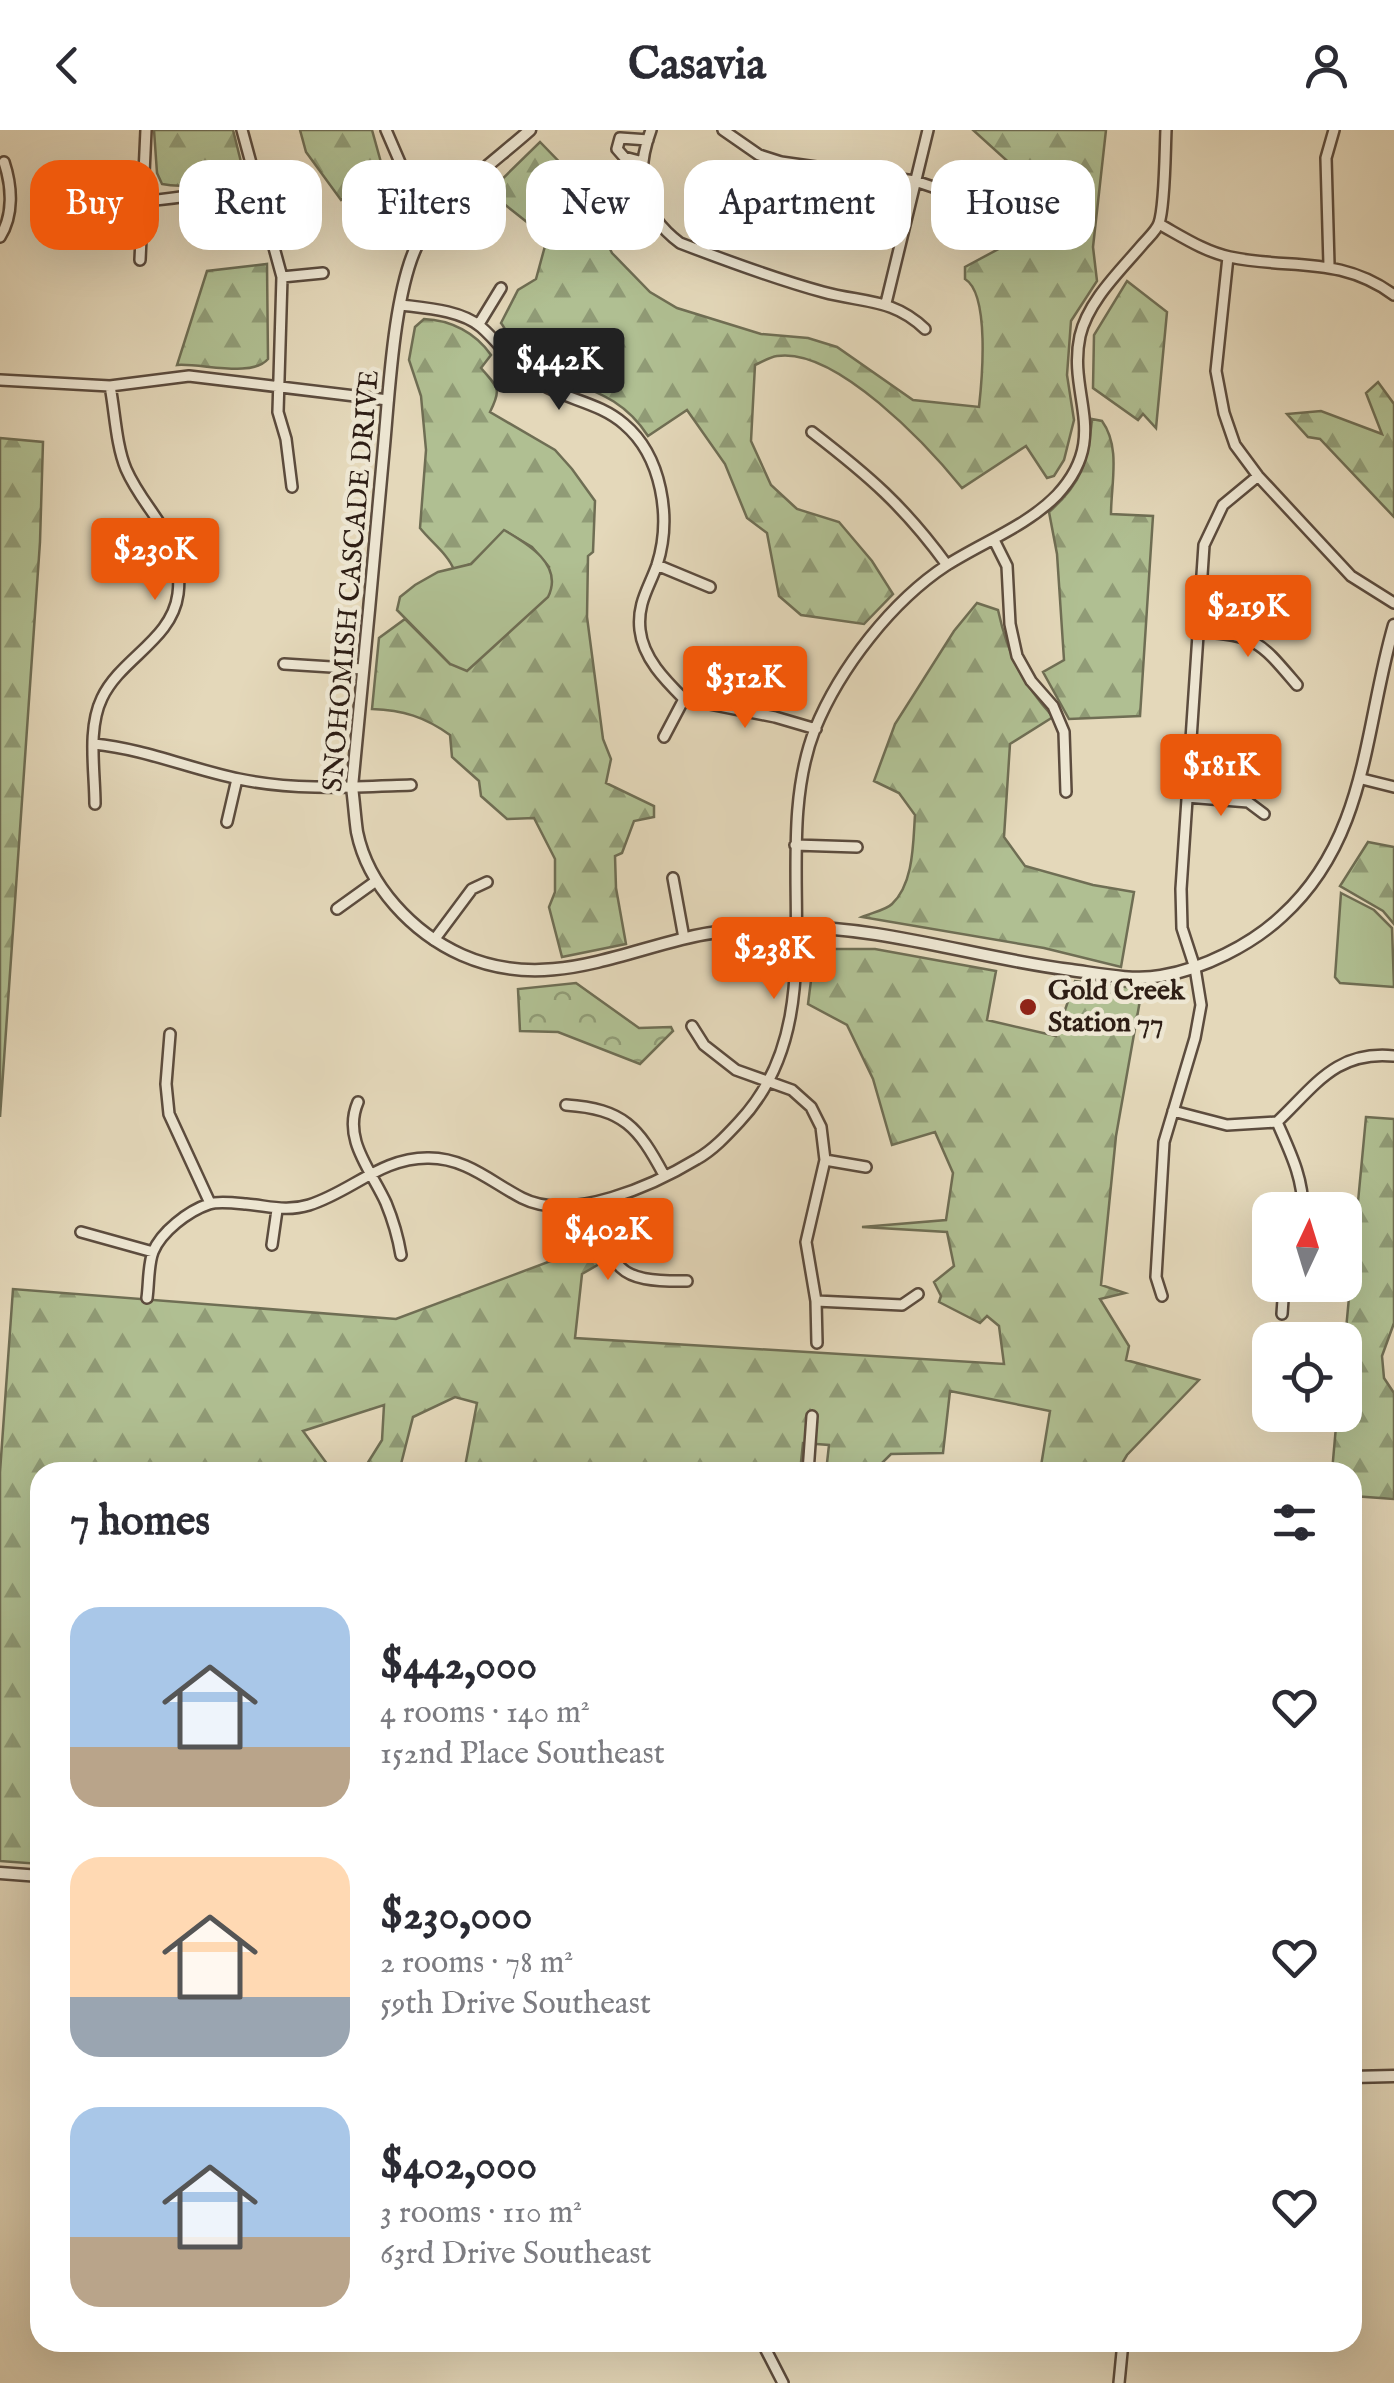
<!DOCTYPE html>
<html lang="en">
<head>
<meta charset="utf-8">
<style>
	body { margin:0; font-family:"IM FELL English",serif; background:#f2f2f3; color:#2b2b33; height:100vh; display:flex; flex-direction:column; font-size:38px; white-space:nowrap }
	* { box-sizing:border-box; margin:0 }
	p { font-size:32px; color:#7c7c81 }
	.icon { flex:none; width:55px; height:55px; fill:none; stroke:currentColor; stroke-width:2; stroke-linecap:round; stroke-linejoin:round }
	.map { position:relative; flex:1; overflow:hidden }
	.panel { position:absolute; left:30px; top:1332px; width:1332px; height:890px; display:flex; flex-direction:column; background:#fff; border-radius:30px; box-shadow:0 10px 40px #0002 }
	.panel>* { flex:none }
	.hud { position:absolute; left:30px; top:30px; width:1335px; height:90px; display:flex; gap:20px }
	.needle { width:65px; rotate:4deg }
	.tools { position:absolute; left:1252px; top:1062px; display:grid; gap:20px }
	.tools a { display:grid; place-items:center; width:110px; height:110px; border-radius:20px; background:#fff; box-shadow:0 10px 40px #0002; font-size:50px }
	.price { position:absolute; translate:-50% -85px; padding:0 22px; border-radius:10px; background:#ea580c; color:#fff; font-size:32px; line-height:65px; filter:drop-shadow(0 2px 5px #0008) }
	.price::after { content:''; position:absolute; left:50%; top:60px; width:30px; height:22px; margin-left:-15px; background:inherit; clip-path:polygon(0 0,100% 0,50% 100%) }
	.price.on { background:#222; color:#fff }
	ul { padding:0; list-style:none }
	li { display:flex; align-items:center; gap:30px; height:250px; padding:0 40px }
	li span { display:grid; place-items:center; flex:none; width:280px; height:200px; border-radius:30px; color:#555 }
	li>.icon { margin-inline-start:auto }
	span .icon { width:120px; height:120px; fill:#fffc; stroke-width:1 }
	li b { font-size:42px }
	h2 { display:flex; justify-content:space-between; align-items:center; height:120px; padding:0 40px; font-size:42px }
	.tag { padding:0 35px; border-radius:30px; background:#fff; box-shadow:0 10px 40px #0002; font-size:35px; line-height:90px }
	.tag.on { background:#ea580c; color:#fff }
	header { display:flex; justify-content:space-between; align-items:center; height:130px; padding:0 40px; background:#fff; font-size:45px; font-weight:700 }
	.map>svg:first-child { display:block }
	.forest { fill:url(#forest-firs); stroke:#6f6e54; stroke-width:2.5 }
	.park { fill:url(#park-crowns); stroke:#6f6e54; stroke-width:2.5 }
	.garden { fill:#b0bf92; stroke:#6f6e54; stroke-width:2.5 }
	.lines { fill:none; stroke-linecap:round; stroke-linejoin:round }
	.minor-casing { stroke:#5c4c3e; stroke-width:14 }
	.tertiary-casing { stroke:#5c4c3e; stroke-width:15 }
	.minor { stroke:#ede6d2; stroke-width:9 }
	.tertiary { stroke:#ede6d2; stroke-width:10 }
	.poi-dot { fill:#8f2418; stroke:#ede6d2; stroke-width:4 }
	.labels { text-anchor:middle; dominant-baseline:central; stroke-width:9; stroke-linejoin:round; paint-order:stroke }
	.street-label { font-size:28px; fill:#2e1e15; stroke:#ede6d2 }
	.poi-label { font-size:28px; font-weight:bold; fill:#2e1e15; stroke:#ede6d2; text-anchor:start }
</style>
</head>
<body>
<header><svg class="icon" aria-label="back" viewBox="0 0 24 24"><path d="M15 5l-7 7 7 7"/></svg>Casavia<svg class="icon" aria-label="person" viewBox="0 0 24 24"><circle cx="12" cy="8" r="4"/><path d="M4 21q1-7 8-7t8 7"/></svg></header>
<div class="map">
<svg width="1394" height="2253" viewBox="0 0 1394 2253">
	<defs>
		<pattern id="forest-firs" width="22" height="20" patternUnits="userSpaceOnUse" patternTransform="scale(2.5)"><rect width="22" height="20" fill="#b0bf92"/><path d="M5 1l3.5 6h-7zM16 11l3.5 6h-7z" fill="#909b76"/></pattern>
		<pattern id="park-crowns" width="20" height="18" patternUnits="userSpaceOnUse" patternTransform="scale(2.5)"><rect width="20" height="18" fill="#b0bf92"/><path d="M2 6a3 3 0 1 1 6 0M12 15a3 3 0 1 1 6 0" fill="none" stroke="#909b76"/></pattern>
	</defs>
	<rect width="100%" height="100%" fill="#e4d8ba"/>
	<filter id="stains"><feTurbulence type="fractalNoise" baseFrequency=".002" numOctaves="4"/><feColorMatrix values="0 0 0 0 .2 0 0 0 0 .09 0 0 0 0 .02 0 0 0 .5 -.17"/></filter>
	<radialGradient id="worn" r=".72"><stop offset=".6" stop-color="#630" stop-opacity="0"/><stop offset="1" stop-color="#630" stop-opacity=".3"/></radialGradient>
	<!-- forest -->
	<path class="forest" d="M154,0H233L242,36C222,52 187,59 162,54L157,43Z
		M300,0H372L382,36L341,70L306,22Z
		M973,0H1106L1093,117L1097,151L1071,191L1067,245L1074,290L1064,330L1054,346L1047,348L1026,316L962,358C928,316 836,217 777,226C770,227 762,232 755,235L751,311L771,355L797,379L839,392L872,431L893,464L864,494L801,485L779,466L767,403L747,388L725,334L687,280L648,306C615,255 571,260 527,230C510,218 511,206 501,193L518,160L536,149L545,116L542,104L489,62L540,12L573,46L612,123L650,162L677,178L761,204L808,208L837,217L913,270L979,277C982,250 990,164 965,149V137L1017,109L1032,66L1014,37Z
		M267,134L268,229C252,248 202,233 177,235L207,141Z
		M1127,151L1167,182L1156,298L1143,284L1138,290L1093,258L1094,205Z
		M424,189C451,190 476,203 491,225L481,238C498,258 502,258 490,282L555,320L572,339L595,371L593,422L588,426L587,487L603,609L611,629L606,653L654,676V687L634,691L622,723L615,726L616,758L626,814L562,827L549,777L555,762V729L534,688L507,689L481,666L479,651L452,627L450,605C425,587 403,580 372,579L379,508L405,489L450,534L549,437L532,417L505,401L471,434L454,440C448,424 431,412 420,398L426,320L421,266L409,230L415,197Z
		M1378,252L1394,274V387L1320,309L1308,307L1287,284L1321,281L1382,304L1366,263Z
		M1092,289L1102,291C1121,317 1111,354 1111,384L1153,386L1140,586L1069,589L1043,542L1064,530L1057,424L1049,382C1082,353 1088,332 1092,289Z
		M0,308L43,312L40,412L0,987Z
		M977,473L998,480C1008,526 1022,552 1053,587L1010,614L1004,707L1025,736L1093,755L1134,762L1121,837L1044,818L862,787C871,783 886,780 892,774C914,753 913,713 915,685L899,663L874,651L895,594L954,501Z
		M1368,712L1394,717V794L1383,781L1340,756Z
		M815,819H875L996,841L987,890L1056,906L1075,851L1142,859L1116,1006L1101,1155L1125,1163L1100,1169L1129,1216L1126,1230L1199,1250L1127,1325L1117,1342H1040L1050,1281L950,1261L943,1323L891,1324L873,1342H826L829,1315L803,1313L800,1342H464L477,1273L455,1267L413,1287L399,1342H362L382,1310L384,1275L303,1301L333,1342H256L229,1338L235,1342H40V1734L0,1731V1342L13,1159L396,1189L588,1117L601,1133L582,1144L575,1208L1004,1234L999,1196L987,1186L980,1193L939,1172L941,1166L934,1152L954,1136L947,1102L862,1097L946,1090L953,1043L935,1002L892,1015L873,949L847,895L808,874Z
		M1366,987L1394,989V1193L1382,1226L1384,1248L1394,1263V1369L1353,1366L1352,1342H1332L1337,1285H1345V1210Z"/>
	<!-- park -->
	<path class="park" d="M576,853L639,898L671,897L673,901L640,934L558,902L520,901L518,859Z"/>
	<!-- garden -->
	<path class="garden" d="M504,400C528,414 564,435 548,467L467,541L450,534L397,480L400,467L415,455L438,442L471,434Z
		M1341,763L1374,780L1392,798L1394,857L1340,853L1335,847Z"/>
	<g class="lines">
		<defs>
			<path id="minor" d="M242,0L282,147L278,282L286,309L292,357
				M386,0L405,44L438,84
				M651,0C634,46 640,83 680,113C727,131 775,149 823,162C863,173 893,168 925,199
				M723,0L759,25L781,32L915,51L966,68
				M643,32L624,27L617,19L620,8L648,10
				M144,71C184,68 219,62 256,46
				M1159,94C1181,106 1205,122 1230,127C1291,140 1339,125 1394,165
				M0,107C14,85 12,56 4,32
				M1228,127L1216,241L1224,283L1235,315L1258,346L1351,446L1394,473
				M140,130L146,0
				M1329,135L1326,28L1334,0
				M282,147L323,143
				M886,173L928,0
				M401,175C425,178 461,180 481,197C502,215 516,240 541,254C568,270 600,273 624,294C662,326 672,388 657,435C649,458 637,473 640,500C643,528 665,550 684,569
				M479,194L501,158
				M0,250L110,256L189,246L388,270
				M812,302C869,346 904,376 947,435
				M994,410L1007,436L1010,494L1017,526L1031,551L1053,576L1064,602L1066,662
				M657,435L710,457
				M1200,502C1257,505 1261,513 1297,555
				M284,534L363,539
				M684,569L775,587L816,599
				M664,607L684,569
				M94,614C145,619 190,639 239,649C296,661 353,657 411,655
				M1362,649L1394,657
				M1187,667L1248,672L1264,684
				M95,674C95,641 87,599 102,568C121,528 172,510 178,464C185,406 146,385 126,339C116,315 115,282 110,256
				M227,692L237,649
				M795,715L857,717
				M673,748L684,808
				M337,779L376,751
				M434,810L472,759L487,752
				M692,896L704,915L736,940L792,960L811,977L821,997L825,1030L806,1112L816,1171L817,1213
				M170,904L166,954L169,984L210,1073
				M358,972C342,1009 371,1040 386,1073C393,1090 398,1107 401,1125
				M566,975C624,979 638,997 664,1045
				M1173,981L1227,995L1277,992C1315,956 1336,920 1394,926
				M1277,992C1290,1022 1303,1047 1303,1080
				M825,1030L866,1037
				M597,1072C612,1139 614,1152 687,1151
				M81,1102L153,1122
				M272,1115L277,1080
				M1162,1166L1156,1147L1164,1012L1195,908L1201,875L1195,838L1182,798L1181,759L1204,415L1223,375L1258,346
				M147,1168C149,1154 148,1135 153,1122C161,1102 188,1081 209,1074C218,1071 235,1073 246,1074C269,1076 286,1082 309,1075C351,1062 382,1027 429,1028C466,1028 491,1052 522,1068C571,1093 654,1055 697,1029C713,1020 726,1006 739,992C840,885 766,725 815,599C840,538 892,471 947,435C983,412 1027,396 1057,365C1111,307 1067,266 1080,206C1088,171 1120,141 1142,115C1148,108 1157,100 1159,93C1165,76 1165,21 1166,0
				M816,1171L902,1175L918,1164
				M1282,1184L1284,1155
				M808,1342L812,1286
				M768,2212L766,2220L783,2253
				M1119,2253L1123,2212"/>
			<path id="tertiary" d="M530,0C492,34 441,68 418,113C394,160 389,262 384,316C374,430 363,543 352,657C354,672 355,688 357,702C368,756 413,803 462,825C539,859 606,828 682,809C716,800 752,798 787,797C883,796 976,828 1071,840C1100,844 1133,851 1161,846C1203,839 1251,815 1282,786C1368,708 1364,598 1394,495
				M0,1743L40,1746
				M1352,1947L1394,1946"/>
		</defs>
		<!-- minor casing -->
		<use href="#minor" class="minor-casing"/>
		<!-- tertiary casing -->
		<use href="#tertiary" class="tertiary-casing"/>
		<!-- minor -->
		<use href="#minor" class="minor"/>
		<!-- tertiary -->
		<use href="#tertiary" class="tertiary"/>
	</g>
	<!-- markers -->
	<circle class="poi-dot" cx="1028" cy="877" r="10"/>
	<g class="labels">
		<!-- street labels -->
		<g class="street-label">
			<text transform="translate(352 451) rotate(-85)">SNOHOMISH CASCADE DRIVE</text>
		</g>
		<!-- poi labels -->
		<g class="poi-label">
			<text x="1048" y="861">Gold Creek<tspan x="1048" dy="32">Station 77</tspan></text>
		</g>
	</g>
	<rect width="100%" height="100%" filter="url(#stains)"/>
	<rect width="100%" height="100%" fill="url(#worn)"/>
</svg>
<div class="tools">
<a><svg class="needle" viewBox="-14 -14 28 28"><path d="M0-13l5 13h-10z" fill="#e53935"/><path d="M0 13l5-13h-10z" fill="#7c7c81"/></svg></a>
<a><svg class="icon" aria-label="locate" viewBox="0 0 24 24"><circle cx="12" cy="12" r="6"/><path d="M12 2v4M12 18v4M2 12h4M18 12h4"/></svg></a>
</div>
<b class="price on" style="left:559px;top:283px">$442K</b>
<b class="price" style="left:155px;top:473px">$230K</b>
<b class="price" style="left:1248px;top:530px">$219K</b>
<b class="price" style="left:745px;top:601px">$312K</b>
<b class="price" style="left:1221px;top:689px">$181K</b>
<b class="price" style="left:774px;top:872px">$238K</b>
<b class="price" style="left:608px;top:1153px">$402K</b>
<div class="hud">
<a class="tag on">Buy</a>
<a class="tag">Rent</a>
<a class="tag">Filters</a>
<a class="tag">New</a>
<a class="tag">Apartment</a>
<a class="tag">House</a>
</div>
<section class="panel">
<h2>7 homes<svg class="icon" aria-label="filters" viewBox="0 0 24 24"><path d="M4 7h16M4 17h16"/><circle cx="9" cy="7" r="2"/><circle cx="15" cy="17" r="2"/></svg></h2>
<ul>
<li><span style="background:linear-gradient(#a9c7e8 70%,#b9a48a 0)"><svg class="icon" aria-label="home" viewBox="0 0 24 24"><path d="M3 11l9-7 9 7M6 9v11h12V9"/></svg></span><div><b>$442,000</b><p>4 rooms · 140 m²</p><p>152nd Place Southeast</p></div><svg class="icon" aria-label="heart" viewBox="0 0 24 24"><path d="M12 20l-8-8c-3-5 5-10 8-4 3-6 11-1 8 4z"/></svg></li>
<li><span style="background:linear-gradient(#ffd9b3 70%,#9aa5b1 0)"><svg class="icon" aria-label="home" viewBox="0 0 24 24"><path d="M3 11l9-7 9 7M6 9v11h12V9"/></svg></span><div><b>$230,000</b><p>2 rooms · 78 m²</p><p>59th Drive Southeast</p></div><svg class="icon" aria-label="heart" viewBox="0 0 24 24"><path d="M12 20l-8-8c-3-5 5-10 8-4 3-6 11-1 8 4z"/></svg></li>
<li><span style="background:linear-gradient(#a9c7e8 65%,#b9a48a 0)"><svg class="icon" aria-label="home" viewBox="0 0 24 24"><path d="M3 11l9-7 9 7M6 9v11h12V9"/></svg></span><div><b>$402,000</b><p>3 rooms · 110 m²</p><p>63rd Drive Southeast</p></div><svg class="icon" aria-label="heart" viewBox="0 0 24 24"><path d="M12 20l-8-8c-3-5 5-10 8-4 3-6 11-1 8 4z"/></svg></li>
</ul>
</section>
</div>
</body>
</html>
